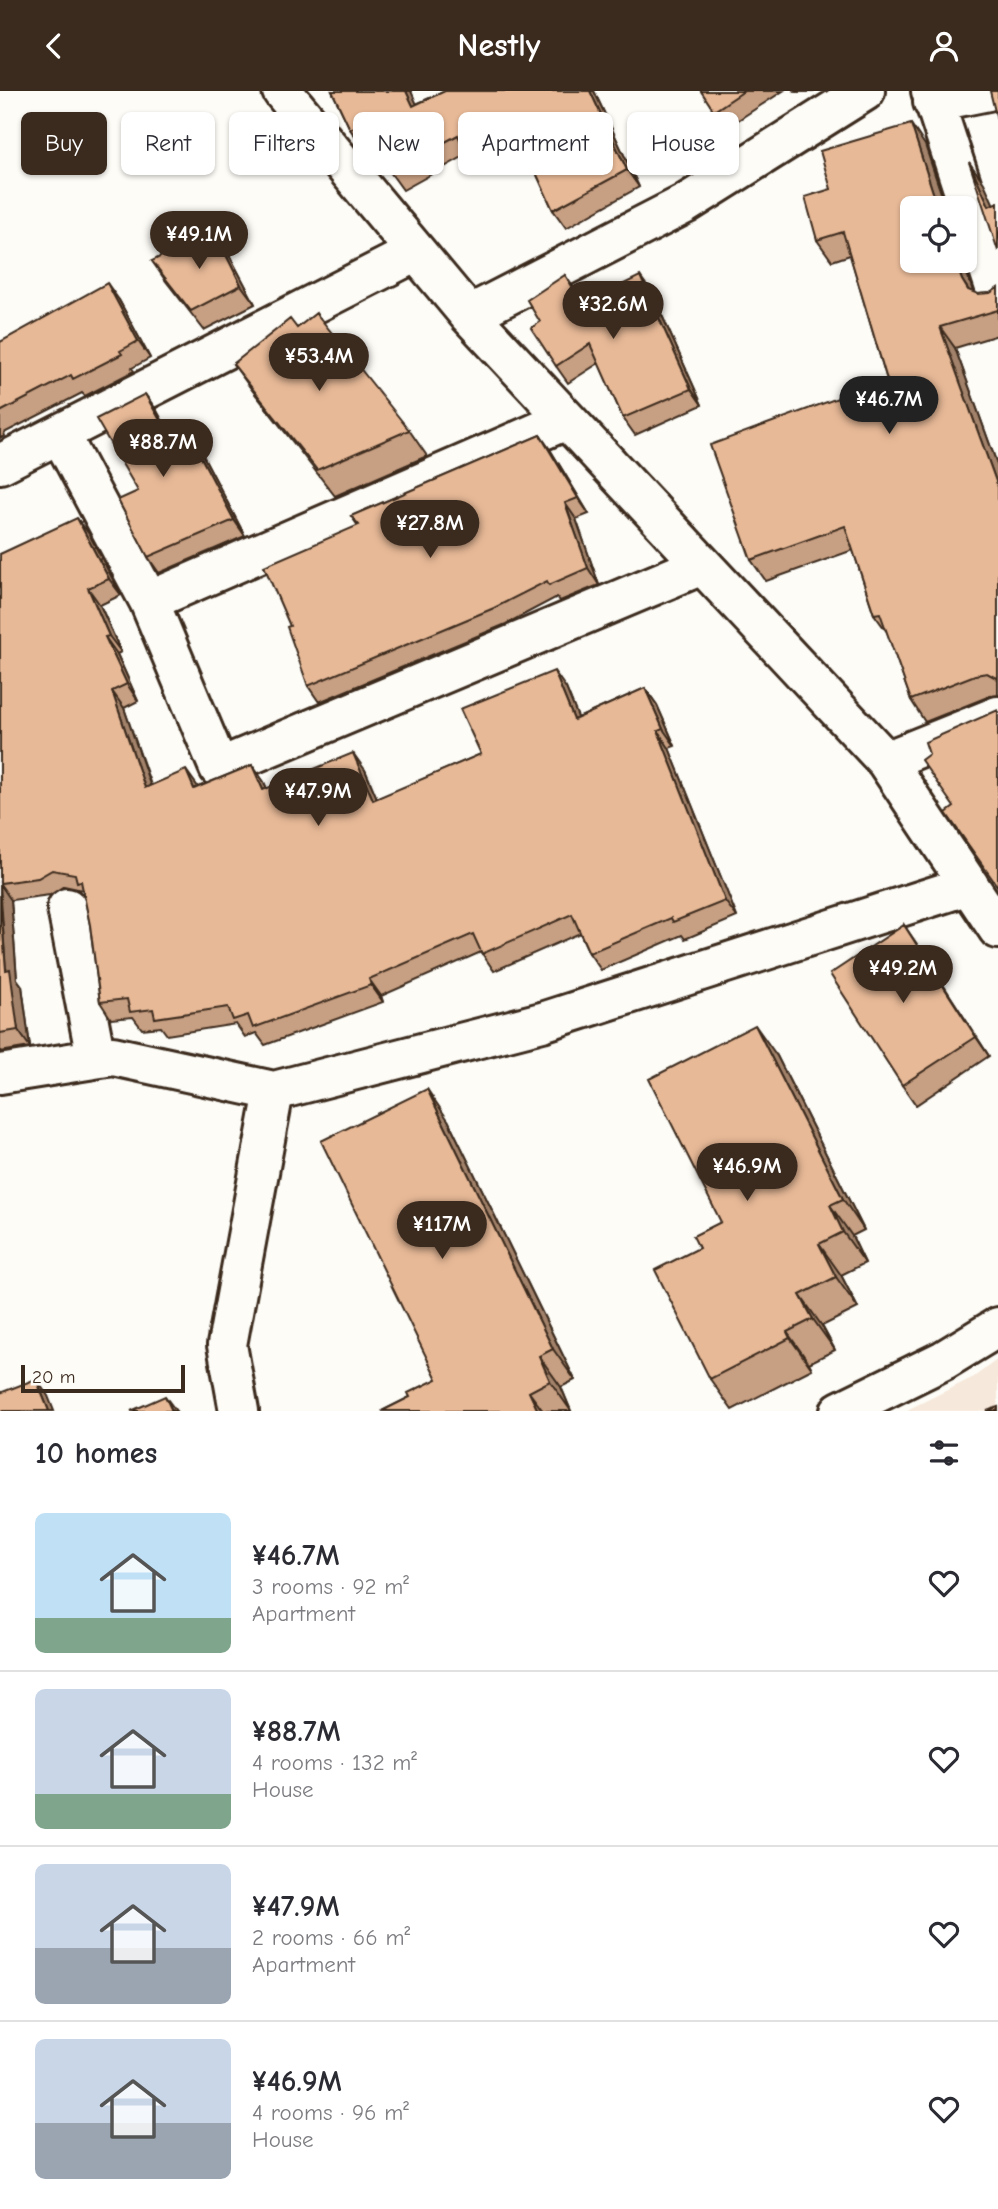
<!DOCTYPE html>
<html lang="en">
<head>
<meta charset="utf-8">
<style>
	body { margin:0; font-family:"Comic Neue",sans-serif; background:#f7f7f7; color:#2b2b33; height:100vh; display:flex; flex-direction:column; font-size:26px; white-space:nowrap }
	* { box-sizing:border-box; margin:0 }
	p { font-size:23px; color:#7c7c81 }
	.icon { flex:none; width:38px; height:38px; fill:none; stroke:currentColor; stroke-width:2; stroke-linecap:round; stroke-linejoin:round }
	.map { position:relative; height:1320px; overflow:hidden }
	.drawer { display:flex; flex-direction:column; background:#fff; flex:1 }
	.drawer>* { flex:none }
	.top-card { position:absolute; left:21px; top:21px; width:957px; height:63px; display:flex; gap:14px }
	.controls { position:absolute; left:900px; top:105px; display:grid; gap:14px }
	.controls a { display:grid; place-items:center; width:77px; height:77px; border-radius:10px; background:#fff; box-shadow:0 2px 5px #0004; font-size:35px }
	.scale { position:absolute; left:21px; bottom:18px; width:164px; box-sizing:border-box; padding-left:7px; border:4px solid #3b2a1e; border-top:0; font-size:19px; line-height:24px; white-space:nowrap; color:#3b2a1e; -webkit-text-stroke:5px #fdfcf7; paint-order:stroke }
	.price { position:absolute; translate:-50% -60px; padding:0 16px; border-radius:24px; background:#3b2a1e; color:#fff; font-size:23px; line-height:46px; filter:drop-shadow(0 2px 4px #0008) }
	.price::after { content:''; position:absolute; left:50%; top:42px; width:21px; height:16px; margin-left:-10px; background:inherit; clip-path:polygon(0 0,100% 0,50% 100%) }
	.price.on { background:#222; color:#fff }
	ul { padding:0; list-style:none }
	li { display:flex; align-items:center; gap:21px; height:175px; padding:0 35px }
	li+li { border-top:2px solid #e1e1e2 }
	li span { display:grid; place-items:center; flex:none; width:196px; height:140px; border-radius:10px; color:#555 }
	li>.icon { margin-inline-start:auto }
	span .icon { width:84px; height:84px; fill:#fffc; stroke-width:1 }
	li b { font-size:30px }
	h2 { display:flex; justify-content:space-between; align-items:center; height:84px; padding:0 35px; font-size:30px }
	.tag { padding:0 24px; border-radius:10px; background:#fff; box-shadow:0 2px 5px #0004; font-size:24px; line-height:63px }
	.tag.on { background:#3b2a1e; color:#fff }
	header { display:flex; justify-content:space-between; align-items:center; height:91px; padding:0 35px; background:#3b2a1e; color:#fff; font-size:32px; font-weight:700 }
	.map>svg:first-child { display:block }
	.built { fill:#f6e8da }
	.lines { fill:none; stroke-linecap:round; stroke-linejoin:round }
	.minor-casing { stroke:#3b2a1e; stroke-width:44 }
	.minor { stroke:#fdfcf7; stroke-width:38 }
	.wall { fill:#c79f82; stroke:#3b2a1e; stroke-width:2 }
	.shaded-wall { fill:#a2826a; stroke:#3b2a1e; stroke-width:2 }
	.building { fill:#e7b997; stroke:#3b2a1e; stroke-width:2 }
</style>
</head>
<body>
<header><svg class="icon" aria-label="back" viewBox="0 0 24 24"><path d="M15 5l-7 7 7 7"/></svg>Nestly<svg class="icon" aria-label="person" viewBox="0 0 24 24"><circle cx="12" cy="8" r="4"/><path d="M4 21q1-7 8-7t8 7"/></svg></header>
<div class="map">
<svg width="998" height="1320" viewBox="0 0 998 1320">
	<rect width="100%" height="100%" fill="#fdfcf7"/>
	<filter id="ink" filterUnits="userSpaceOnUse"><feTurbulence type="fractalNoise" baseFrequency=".0143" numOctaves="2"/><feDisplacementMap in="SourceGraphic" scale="14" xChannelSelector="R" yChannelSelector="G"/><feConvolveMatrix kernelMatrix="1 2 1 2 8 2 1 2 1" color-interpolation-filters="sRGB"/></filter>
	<g filter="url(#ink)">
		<!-- built -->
		<path class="built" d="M998,1268V1320H905L974,1286Z"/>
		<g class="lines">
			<defs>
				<path id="minor" d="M282,0L469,224L886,670L998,838
					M931,0L997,203
					M933,11L988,0
					M469,224L685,113L865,0
					M60,343L149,510L219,677L702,474
					M0,373L416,161
					M149,510L566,329
					M886,670L998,625
					M67,817L96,967
					M0,983L113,965L274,1000L542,931L969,794
					M239,1320L227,1254L274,1000
					M840,1320L944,1269L998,1236"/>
			</defs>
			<!-- minor casing -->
			<use href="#minor" class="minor-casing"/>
			<!-- minor -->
			<use href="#minor" class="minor"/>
		</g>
		<!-- wall -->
		<path class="wall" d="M332,0L416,13L445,0H594L639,96L566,137L553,119L523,53L476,74L468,63L403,99L390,81L374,51L362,56L350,38Z
			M701,0H783L726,37Z
			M794,0H815L813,1H795Z
			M925,54L973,201L978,203L990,202L998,197V244L955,257L998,376V604L990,605L925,631L911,609L887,541L874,523L853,459L766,490L751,469L887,289L850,164L832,170L817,149L831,98Z
			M226,158L255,213L204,239L165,189L152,170Z
			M565,184L584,212L652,202L702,314L635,344L623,327L599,272L568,292L556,275L540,231Z
			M119,209L150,267L132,277L134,280L85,305L82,302L4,342L5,345L0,347V251Z
			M297,237L409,339L427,365L335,405L252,299L233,273Z
			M156,318L170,344L196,351L245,445L159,482L148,466L138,400Z
			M540,344L551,360L589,423L576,428L599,494L560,510L557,506L506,533L319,611L308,595L290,535L358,435L351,425Z
			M89,443L121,504L100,514L121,561L117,563L138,610L124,617L151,694L198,696L252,674L264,691L267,698L365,679L377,708L481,663L566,597L578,627L645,597L657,614L675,655L669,657L737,826L685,848L682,844L601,879L589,862L580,842L494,880L481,861L381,905L383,911L265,954L256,942L245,946L236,933L167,944L161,936L142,938L133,926L111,928L100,911L90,834L83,799L64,795L50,804L11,809L17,888L22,895L30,956L0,961V463Z
			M904,834L989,965L916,1014L902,994Z
			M777,965L864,1139L852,1145L865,1172L841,1184L858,1217L822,1235L835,1259L809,1272L812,1278L732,1319L710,1288L699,1157L721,1131Z
			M448,1029L575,1289L561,1296L571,1320H382L410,1306L437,1288Z"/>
		<!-- shaded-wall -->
		<path class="shaded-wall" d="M406,0H411L425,32L413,15Z
			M590,0H594L639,96L627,79Z
			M911,33L925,54L946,117H938Z
			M969,71L984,92L998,123L989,115Z
			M213,138L226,158L255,213L241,194Z
			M955,170H963L976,210L962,189Z
			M640,185L652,202L702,314L691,298Z
			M107,192L119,209L150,267L138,250Z
			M940,236L955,257L998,376V396Z
			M145,303L156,318L179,360L169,345Z
			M185,336L196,351L245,445L234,429Z
			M540,344L551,360L589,423L578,407Z
			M565,412L576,428L599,494L588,477Z
			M77,427L89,443L121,504L109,488Z
			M88,497L100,514L121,561L109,545Z
			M105,546L117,563L138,610L127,593Z
			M554,580L566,597L586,646L574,629Z
			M645,597L657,614L675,655L663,638Z
			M112,600L124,617L157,714L145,697Z
			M658,640L669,657L737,826L725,810Z
			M353,662L365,679L385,726L373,709Z
			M252,674L264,691L275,716L263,699Z
			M186,679L198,696L194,698Z
			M0,793L11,809L17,888L22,895L30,956L18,939L6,879Z
			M904,834L917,853L989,965L976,946Z
			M369,888L381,905L383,911L371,894Z
			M755,934L777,965L864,1139L843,1108Z
			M427,998L448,1029L575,1289L553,1258Z
			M830,1114L852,1145L865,1172L843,1141Z
			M819,1153L841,1184L858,1217L836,1186Z
			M800,1204L822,1235L835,1259L813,1228Z
			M787,1241L809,1272L812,1278L790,1247Z
			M539,1265L561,1296L571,1320L550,1290Z
			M36,1288L48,1305L54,1320H49Z
			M529,1301L543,1320H538Z
			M165,1305L176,1320H172Z"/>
		<!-- building -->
		<path class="building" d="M332,0H406L413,15L445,0H590L627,79L553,119L514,33L464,57L458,44L390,81L364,32L350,38Z
			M701,0H744L714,20Z
			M990,0H998V33Z
			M911,33L938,117H912V170H955L962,189L968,199L978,203L990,202L998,197V219L940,236L998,396V588L987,582L975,584L911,609L880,522L874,523L845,435L751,469L710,354L887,289L843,141L817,149L805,106L831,98L820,60Z
			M969,71L989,115L998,111V160Z
			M213,138L241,194L191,220L152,170Z
			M565,184L583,213L640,185L691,298L623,327L590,253L556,275L531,237L540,231L527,209Z
			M107,192L138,250L120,260L122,263L73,288L71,284L0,321V251Z
			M316,222L409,339L317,379L233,273L290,228L297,237Z
			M145,303L169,345L185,336L234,429L148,466L118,409L138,400L96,328Z
			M540,344L578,407L565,412L588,477L549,494L547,490L494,517L308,595L287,536L290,535L264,475L359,434L351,425Z
			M77,427L109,488L88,497L109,545L105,546L127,593L112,600L145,697L186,679L194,698L252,674L263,699L353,662L373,709L481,663L460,618L554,580L574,629L645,597L663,638L658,640L725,810L673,831L671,827L589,862L572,823L482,863L473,843L369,888L371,894L253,937L248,924L233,929L228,916L155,927L153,918L130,921L127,908L100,911L90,834L81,790L77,791L75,783L52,779L38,787L0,792V463Z
			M998,619V796L946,722L954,716L921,669L929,663L925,651Z
			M0,805L6,879L10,878L18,939L0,942Z
			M904,834L976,946L902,994L830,883Z
			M755,934L843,1108L830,1114L843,1141L819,1153L836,1186L800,1204L813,1228L787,1241L790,1247L710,1288L655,1179L699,1157L693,1145L721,1131L649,988Z
			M427,998L553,1258L539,1265L550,1290L529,1301L538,1320H382L410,1306L408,1302L437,1288L321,1050Z
			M36,1288L49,1320H0V1302Z
			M165,1305L172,1320H131Z
			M998,1316V1320H987Z"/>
	</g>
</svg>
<div class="controls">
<a><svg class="icon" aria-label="locate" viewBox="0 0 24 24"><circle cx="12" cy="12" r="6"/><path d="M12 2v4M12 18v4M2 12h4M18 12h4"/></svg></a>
</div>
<div class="scale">20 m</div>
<b class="price" style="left:199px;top:180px">¥49.1M</b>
<b class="price" style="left:613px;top:250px">¥32.6M</b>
<b class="price" style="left:319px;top:302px">¥53.4M</b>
<b class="price on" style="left:889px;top:345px">¥46.7M</b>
<b class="price" style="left:163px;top:388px">¥88.7M</b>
<b class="price" style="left:430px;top:469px">¥27.8M</b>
<b class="price" style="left:318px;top:737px">¥47.9M</b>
<b class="price" style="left:903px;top:914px">¥49.2M</b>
<b class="price" style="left:747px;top:1112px">¥46.9M</b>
<b class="price" style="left:442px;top:1170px">¥117M</b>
<div class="top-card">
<a class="tag on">Buy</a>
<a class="tag">Rent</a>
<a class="tag">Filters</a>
<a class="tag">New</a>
<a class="tag">Apartment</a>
<a class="tag">House</a>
</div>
</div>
<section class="drawer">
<h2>10 homes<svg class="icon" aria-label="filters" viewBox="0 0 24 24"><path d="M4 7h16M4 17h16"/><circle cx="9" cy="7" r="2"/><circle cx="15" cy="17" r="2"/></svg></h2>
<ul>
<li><span style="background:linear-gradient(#bfe0f5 75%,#7fa58c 0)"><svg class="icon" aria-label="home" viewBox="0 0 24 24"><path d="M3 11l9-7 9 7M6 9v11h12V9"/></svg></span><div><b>¥46.7M</b><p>3 rooms · 92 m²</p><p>Apartment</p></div><svg class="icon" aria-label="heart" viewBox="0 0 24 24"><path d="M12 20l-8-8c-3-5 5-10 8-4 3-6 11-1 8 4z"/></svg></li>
<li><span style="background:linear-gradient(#c9d6e8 75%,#7fa58c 0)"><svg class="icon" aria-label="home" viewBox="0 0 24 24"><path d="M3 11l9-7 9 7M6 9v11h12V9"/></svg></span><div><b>¥88.7M</b><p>4 rooms · 132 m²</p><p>House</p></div><svg class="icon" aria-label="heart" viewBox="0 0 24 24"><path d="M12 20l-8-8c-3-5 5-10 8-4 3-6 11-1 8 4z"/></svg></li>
<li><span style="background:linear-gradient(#c9d6e8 60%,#9aa5b1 0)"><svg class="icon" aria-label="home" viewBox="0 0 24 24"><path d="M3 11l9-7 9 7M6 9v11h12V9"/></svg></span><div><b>¥47.9M</b><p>2 rooms · 66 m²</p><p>Apartment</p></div><svg class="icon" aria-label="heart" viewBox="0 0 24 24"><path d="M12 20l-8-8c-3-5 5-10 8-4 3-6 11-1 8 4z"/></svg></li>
<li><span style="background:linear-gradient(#c9d6e8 60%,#9aa5b1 0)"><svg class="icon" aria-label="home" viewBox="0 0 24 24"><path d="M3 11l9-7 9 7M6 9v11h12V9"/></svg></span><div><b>¥46.9M</b><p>4 rooms · 96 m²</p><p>House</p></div><svg class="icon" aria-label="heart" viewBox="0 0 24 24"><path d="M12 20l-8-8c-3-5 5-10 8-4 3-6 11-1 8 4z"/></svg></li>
</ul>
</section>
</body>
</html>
